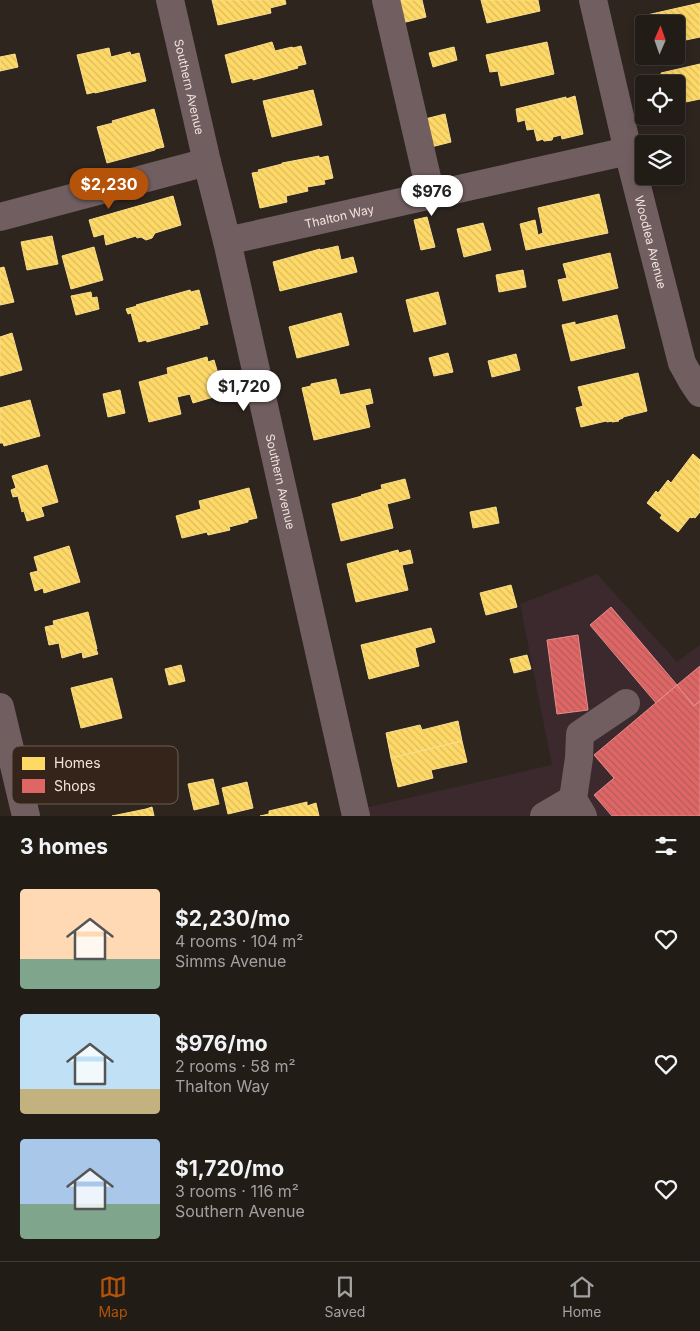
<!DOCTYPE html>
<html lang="en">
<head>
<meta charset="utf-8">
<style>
	body { margin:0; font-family:Inter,sans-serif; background:#2e2924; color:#f1f3f6; height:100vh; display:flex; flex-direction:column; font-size:19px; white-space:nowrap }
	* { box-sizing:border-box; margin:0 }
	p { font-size:16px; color:#a2a1a1 }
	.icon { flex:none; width:28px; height:28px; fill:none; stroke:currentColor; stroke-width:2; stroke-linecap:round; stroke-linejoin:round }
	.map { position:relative; height:816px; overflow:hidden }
	.side { display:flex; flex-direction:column; background:#221c17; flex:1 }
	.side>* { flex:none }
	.needle { width:32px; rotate:2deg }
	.controls { position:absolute; left:635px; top:15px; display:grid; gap:10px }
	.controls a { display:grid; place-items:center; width:50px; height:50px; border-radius:5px; background:#221c17; box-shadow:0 2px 8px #0003,0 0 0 1px #3f3a36; font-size:25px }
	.price { position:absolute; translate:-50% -42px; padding:0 11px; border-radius:18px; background:#fff; color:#222; font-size:16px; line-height:32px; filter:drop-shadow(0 1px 2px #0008) }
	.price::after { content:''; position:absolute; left:50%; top:30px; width:15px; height:11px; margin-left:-8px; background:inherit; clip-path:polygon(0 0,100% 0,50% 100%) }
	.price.current { background:#b45309; color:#fff }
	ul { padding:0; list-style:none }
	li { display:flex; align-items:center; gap:15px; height:125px; padding:0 20px }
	li span { display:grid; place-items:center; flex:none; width:140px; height:100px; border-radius:5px; color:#555 }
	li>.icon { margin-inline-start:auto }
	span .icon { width:60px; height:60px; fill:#fffc; stroke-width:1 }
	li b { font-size:21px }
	h2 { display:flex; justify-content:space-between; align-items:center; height:60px; padding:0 20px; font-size:21px }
	.tab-bar { display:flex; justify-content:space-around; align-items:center; height:70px; border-top:1px solid #3f3a36; background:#221c17; font-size:14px; color:#a2a1a1 }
	.tab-bar a { display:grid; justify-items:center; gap:2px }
	.tab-bar .current { color:#b45309 }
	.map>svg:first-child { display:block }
	.commercial { fill:#3b292d }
	.homes { fill:url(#homes-back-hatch); stroke:#fadd8a }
	.shops { fill:url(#shops-back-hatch); stroke:#e58c8a }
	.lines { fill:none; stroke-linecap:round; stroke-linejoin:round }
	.minor { stroke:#715e60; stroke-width:28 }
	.labels { text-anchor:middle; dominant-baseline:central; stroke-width:5; stroke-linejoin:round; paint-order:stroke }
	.street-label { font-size:12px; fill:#f0e5dd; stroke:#342419 }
	.key { fill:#342419; stroke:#6c5e54; stroke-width:1 }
	.key-label { font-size:14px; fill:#f0e5dd }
</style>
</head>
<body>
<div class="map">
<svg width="700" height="816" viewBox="0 0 700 816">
	<defs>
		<pattern id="homes-back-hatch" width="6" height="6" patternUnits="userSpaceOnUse" patternTransform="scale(1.25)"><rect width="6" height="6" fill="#ffd966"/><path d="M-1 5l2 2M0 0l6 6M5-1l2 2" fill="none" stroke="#dabb5f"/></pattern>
		<pattern id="shops-back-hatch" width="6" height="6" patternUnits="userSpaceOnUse" patternTransform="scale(1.25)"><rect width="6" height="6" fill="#e06666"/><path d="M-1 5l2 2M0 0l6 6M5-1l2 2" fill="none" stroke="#b25c5b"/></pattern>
	</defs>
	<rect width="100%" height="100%" fill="#2e251f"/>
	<!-- commercial -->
	<path class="commercial" d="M597,574L677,662L700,645V816H361L360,809L552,765L520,604Z"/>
	<!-- homes -->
	<path class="homes" d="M212,0H285L286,4L270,8L271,13L218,25Z
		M396,0H422L426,17L402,23Z
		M481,0H538L540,11L487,23Z
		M700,3V37L676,42V24H649L647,15Z
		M272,42L275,51L292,47L293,48L301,46L306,64L297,66L298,68L253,80V78L232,83L225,55Z
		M547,42L554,74L501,86L498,71L490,72L486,55Z
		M454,47L457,60L433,67L429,53Z
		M109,48L111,57L130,52L131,55L139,53L146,81L95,93V92L87,94L77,55Z
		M15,54L18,67L0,71V57Z
		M700,64V99L676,104V84H663L661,73Z
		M313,90L322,125L272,137L263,101Z
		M575,96L583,134L562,139L561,135L553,137L552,140L544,141L543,139L537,141L534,129L527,130L525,120L518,122L516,109L566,97V99Z
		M154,109L164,147L155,149V150L107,163L97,127L113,123L112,121Z
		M445,114L451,142L427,148L421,120Z
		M319,156V158L328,156L333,178L324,180L325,184L307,187L308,191L286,196L287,202L260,208L252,173L259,172L258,170L282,164V163Z
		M599,194L608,233L526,250L520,224L535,220L538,235L543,233L538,208Z
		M173,196L181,225L155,233L152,238L146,240L141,237L137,238L136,236L106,245L104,234L94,237L89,220Z
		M427,217L435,247L421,250L414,220Z
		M483,223L491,250L464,257L457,229Z
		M52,236L58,264L27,270L21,242Z
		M338,246L341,260L353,257L357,272L280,291L273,262L320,249V250Z
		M94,247L103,280L71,289L62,256Z
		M610,253L618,288L563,301L558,280L567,278L563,264Z
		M4,267L14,302L0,305V268Z
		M523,270L526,287L499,292L496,275Z
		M190,290L191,292L199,290L208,324L199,326L200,328L147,342L146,340L139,342L131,313L128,314L126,309L137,306L136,305Z
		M91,292L92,298L97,297L99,309L76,315L71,296Z
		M438,292L446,324L414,332L406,300Z
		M341,313L349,345L297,358L289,327Z
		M617,315L625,348L571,361L562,325L575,322V325Z
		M12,333L22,370L0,376V337Z
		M448,353L453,372L434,376L429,358Z
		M516,354L520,370L492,377L488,361Z
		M207,357L208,362L214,360L223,391L216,393L217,396L193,403L190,394L177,397L181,414L149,422L139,382L168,374L167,368Z
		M638,373L647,411L623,417V418L618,420L619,421L612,422V421L607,422L606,421L581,427L576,408L583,406L578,387Z
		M336,379L340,395L370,389L373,403L365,405L370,427L314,440L302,388L311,386V384Z
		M120,390L125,413L108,417L103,394Z
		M30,400L40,436L4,446L3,443H0V408Z
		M693,454L700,460V512L695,518L693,517L692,518L690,517L678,532L660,518L662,515L647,503L656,491L658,493L668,480L671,483Z
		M47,465L58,502L41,507L44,516L27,521L24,511L22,512L18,496L13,497L11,490L16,488L12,476Z
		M405,479L410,498L387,504L393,528L341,541L332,504L362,496L361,495L382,489L381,485Z
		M249,488L257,518L248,520V522L229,527L230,530L208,535L207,532L182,538L176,516L201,509L199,501Z
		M496,507L499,523L473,528L470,512Z
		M69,546L80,582L44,593L43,588L35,591L30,573L38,571L34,557Z
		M398,550L399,553L410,550L413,563L402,565L408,590L356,602L347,564Z
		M511,585L517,607L486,615L480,593Z
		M88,612L97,649H96L98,654L83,658L82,652L62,658L59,643L49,645L45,627L54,625L53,621Z
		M431,628L435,642L415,648L419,666L369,679L361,645Z
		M527,655L531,669L514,673L510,659Z
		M181,665L185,681L169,685L165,669Z
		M112,678L122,718L81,728L71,688Z
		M458,721L462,741L391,758L386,733L420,725L422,730Z
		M462,741L467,762L431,770L433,778L398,787L391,758Z
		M213,779L219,804L194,810L188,784Z
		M247,782L253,808L228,814L222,788Z
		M307,802V806L316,803L319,816H260L269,814V811Z
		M152,807L154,816H112L146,809Z"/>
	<!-- shops -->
	<path class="shops" d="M611,607L677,685L656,703L590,625Z
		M578,635L588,710L557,714L547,640Z
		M700,666V701L694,706L677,685Z
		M677,685L694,706L700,701V816H612L594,795L614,778L594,755Z"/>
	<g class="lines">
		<!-- minor -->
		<g class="minor">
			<path id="s1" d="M170,0L207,162L227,241L356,816"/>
			<path d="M386,0L431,195"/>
			<path id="s2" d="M593,0L628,151L682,363L692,381L700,393"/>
			<path d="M0,217L207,162"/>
			<path id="s3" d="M227,241L628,151"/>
			<path d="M0,707L26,816"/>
			<path d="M544,816L573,799"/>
			<path d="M583,816L573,799L579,758L580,734L626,703"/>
		</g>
	</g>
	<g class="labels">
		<!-- street labels -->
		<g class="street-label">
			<text stroke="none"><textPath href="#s1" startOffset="89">Southern Avenue</textPath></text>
			<text stroke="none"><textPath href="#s3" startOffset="115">Thalton Way</textPath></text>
			<text stroke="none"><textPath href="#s2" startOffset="249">Woodlea Avenue</textPath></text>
			<text stroke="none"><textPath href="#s1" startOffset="494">Southern Avenue</textPath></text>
		</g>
	</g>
	<!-- legend -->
	<rect x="12" y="746" width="166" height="58" rx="8" class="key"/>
	<rect x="22" y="757" width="23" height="13" fill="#ffd966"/>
	<rect x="22" y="779" width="23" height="14" fill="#e06666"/>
	<g class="key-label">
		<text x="54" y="768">Homes</text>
		<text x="54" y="791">Shops</text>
	</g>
</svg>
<div class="controls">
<a><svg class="needle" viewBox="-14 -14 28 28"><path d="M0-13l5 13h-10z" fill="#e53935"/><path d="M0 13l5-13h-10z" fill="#a2a1a1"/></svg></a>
<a><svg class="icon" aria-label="locate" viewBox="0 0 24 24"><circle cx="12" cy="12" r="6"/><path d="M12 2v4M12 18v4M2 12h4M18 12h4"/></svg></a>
<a><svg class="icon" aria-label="layers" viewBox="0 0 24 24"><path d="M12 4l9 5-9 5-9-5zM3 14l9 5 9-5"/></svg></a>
</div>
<b class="price current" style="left:109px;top:210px">$2,230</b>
<b class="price" style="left:432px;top:217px">$976</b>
<b class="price" style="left:244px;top:412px">$1,720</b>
</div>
<section class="side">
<h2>3 homes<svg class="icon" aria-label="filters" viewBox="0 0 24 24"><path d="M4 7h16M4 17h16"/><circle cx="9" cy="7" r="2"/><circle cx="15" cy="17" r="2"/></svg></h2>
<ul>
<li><span style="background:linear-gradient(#ffd9b3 70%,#7fa58c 0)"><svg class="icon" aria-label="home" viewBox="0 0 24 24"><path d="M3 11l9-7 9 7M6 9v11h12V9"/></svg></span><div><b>$2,230/mo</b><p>4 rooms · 104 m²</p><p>Simms Avenue</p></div><svg class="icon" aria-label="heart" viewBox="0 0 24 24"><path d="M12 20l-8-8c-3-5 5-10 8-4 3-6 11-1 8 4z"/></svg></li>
<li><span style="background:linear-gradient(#bfe0f5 75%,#c2b280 0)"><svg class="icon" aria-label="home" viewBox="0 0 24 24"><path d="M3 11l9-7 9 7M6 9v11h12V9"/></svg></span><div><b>$976/mo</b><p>2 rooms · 58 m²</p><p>Thalton Way</p></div><svg class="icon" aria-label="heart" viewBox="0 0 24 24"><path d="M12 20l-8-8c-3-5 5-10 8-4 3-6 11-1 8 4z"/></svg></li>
<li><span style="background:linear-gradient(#a9c7e8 65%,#7fa58c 0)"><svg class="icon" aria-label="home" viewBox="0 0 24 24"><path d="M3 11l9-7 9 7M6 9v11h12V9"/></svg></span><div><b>$1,720/mo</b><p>3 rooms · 116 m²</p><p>Southern Avenue</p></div><svg class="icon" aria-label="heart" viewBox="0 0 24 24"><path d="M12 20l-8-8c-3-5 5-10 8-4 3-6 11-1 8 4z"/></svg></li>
</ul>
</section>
<nav class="tab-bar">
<a class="current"><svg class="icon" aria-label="map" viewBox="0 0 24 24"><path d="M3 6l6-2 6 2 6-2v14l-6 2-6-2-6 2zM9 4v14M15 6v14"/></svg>Map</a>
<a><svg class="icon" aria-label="saved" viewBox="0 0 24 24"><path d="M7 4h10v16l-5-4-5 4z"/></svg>Saved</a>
<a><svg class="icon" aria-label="home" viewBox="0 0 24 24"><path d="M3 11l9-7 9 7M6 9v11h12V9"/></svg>Home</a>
</nav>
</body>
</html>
